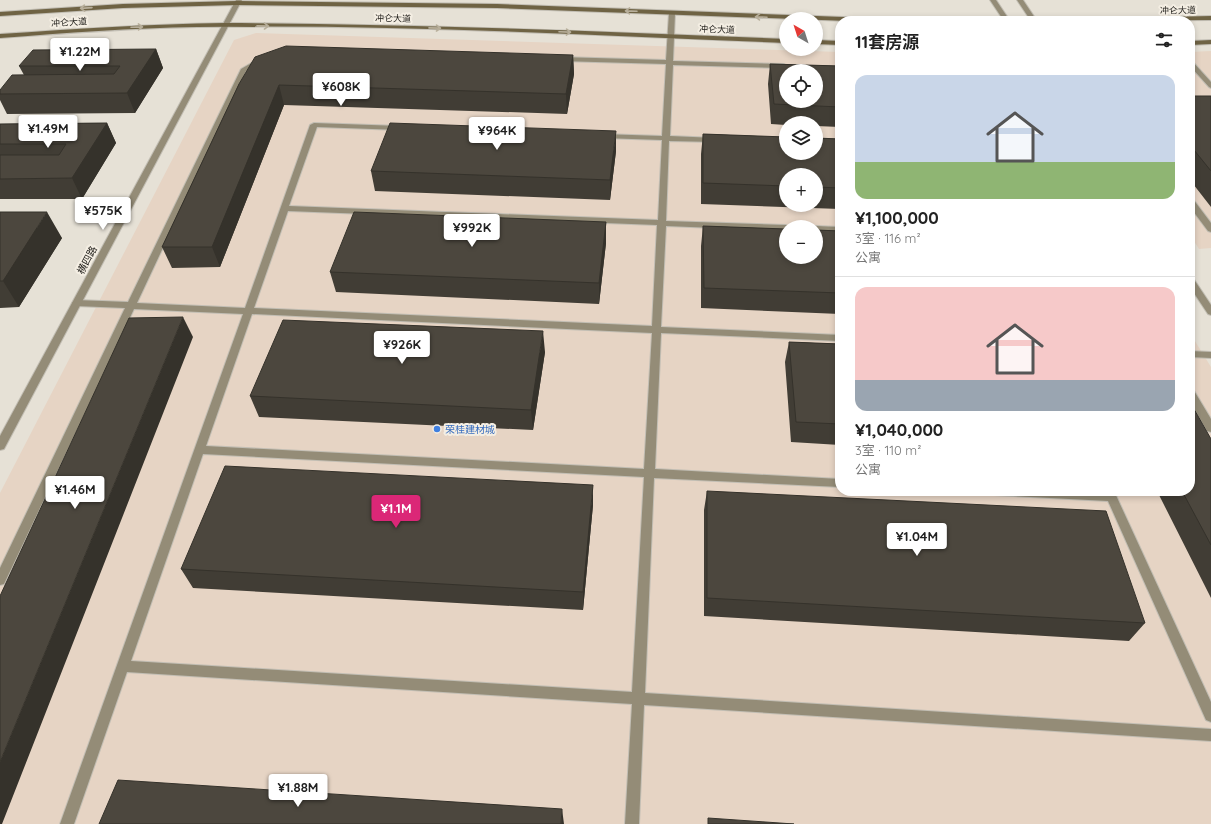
<!DOCTYPE html>
<html lang="zh">
<head>
<meta charset="utf-8">
<style>
	body { margin:0; font-family:Quicksand,"Noto Sans SC",sans-serif; background:#f2f2f2; color:#222; height:100vh; display:flex; flex-direction:column; font-size:15px; white-space:nowrap }
	* { box-sizing:border-box; margin:0 }
	p { font-size:13px; color:#767676 }
	.icon { flex:none; width:22px; height:22px; fill:none; stroke:currentColor; stroke-width:2; stroke-linecap:round; stroke-linejoin:round }
	.map { position:relative; flex:1; overflow:hidden }
	.drawer { position:absolute; left:835px; top:16px; width:360px; height:480px; display:flex; flex-direction:column; background:#fff; border-radius:16px; box-shadow:0 2px 6px #0003 }
	.drawer>* { flex:none }
	.needle { width:26px; rotate:321deg }
	.fabs { position:absolute; left:779px; top:12px; display:grid; gap:8px }
	.fabs a { display:grid; place-items:center; width:44px; height:44px; border-radius:50%; background:#fff; box-shadow:0 2px 6px #0003; font-size:20px }
	.price { position:absolute; translate:-50% -34px; padding:0 9px; border-radius:4px; background:#fff; color:#222; font-size:13px; line-height:26px; filter:drop-shadow(0 1px 2px #0008) }
	.price::after { content:''; position:absolute; left:50%; top:24px; width:12px; height:9px; margin-left:-6px; background:inherit; clip-path:polygon(0 0,100% 0,50% 100%) }
	.price.current { background:#db2777; color:#fff }
	ul { padding:0; list-style:none }
	li { display:grid; align-content:center; gap:8px; height:212px; padding:0 20px }
	li+li { border-top:1px solid #e0e0e0 }
	li span { display:grid; place-items:center; height:124px; border-radius:12px; color:#555 }
	li>.icon { margin-inline-start:auto }
	span .icon { width:72px; height:72px; fill:#fffc; stroke-width:1 }
	li b { font-size:17px }
	h2 { display:flex; justify-content:space-between; align-items:center; height:48px; padding:0 20px; font-size:17px }
	.map>svg:first-child { display:block }
	.commercial { fill:#e6d4c4; fill-rule:evenodd }
	.lines { fill:none; stroke-linecap:round; stroke-linejoin:round }
	.service-casing { stroke:#c2beb4; stroke-width:2 }
	.minor-casing { stroke:#c2beb4; stroke-width:2 }
	.tertiary-casing { stroke:#c2beb4; stroke-width:2 }
	.secondary-casing { stroke:#c2beb4; stroke-width:2 }
	.service { fill:#948c77; fill-rule:evenodd }
	.minor { fill:#948c77; fill-rule:evenodd }
	.tertiary { fill:#948c77; fill-rule:evenodd }
	.secondary { fill:#6f6344; fill-rule:evenodd }
	.wall { fill:#413d35; fill-rule:evenodd }
	.shaded-wall { fill:#35322b }
	.building { fill:#4c473e; stroke:#35322b; fill-rule:evenodd }
	.oneway { stroke:#b8af9b }
	.shop-dot { fill:#3f7fe0; stroke:#f4eee3; stroke-width:1.5 }
	.labels { text-anchor:middle; dominant-baseline:central; stroke-width:4; stroke-linejoin:round; paint-order:stroke }
	.far-street-label { font-size:9px; fill:#1f1d19; stroke:#f4eee3 }
	.street-label { font-size:10px; fill:#1f1d19; stroke:#f4eee3 }
	.shop-label { font-size:10px; fill:#366cbe; stroke:#f4eee3; text-anchor:start }
</style>
</head>
<body>
<div class="map">
<svg width="1211" height="824" viewBox="0 0 1211 824">
	<rect width="100%" height="100%" fill="#e6e1d6"/>
	<!-- commercial -->
	<path class="commercial" d="M256,33L840,52V491H1190V333L1211,367V824H0V493L234,40ZM786,71H816V101H786ZM786,123H816V153H786ZM786,175H816V205H786ZM786,227H816V257H786Z
		M1211,51V248L1199,249L1190,235V52Z"/>
	<g class="lines">
		<defs>
			<path id="service" d="M672,11L675,13L673,61L784,64L787,66L784,68L673,65L670,136L716,138L720,140L716,142L669,141L666,221L786,225L789,227H786V231L666,226L661,327L840,335V341L661,333L655,469L840,479V487L654,478L645,693L1211,729V741L644,705L639,824H625L632,704L127,672L74,824H60L243,314L134,309L4,584L0,585V568L125,308L76,306L72,303L76,300L128,302L241,69L260,58L265,59L246,71L137,303L245,308L310,125L314,123L400,126L404,128L400,130L317,127L289,206L658,220L662,140L602,138L598,136L602,134L662,136L666,64L560,61L557,59L560,57L666,60L669,13ZM288,211L657,225L652,326L254,308ZM252,314L652,333L644,469L206,446ZM203,454L644,477L632,692L131,661Z
				M1190,60L1192,61L1211,82V88L1209,87L1190,66Z
				M1190,199H1193L1211,223V232L1208,231L1190,207Z
				M816,226L840,227V233L816,232V227H814Z
				M1190,351L1211,352V358L1190,357Z
				M1190,388L1193,389L1211,419V432L1207,431L1190,401Z
				M989,491L1104,492V491H1114L1211,702V722L1206,720L1108,501L994,495L990,494Z"/>
			<path id="minor" d="M236,0H242L4,449L0,450V436Z
				M1190,277L1193,278L1211,305V315L1208,314L1190,287Z"/>
			<path id="tertiary" d="M990,0H996L1010,21H1004Z
				M1017,0H1023L1037,21H1031Z"/>
			<path id="secondary" d="M237,1L497,4L898,19L901,21H848L497,8L237,5L123,8L0,16V12L123,4Z
				M1211,16V20L1070,21L1073,19Z
				M225,23C412,24 599,31 786,39V43C590,35 393,24 197,27C131,28 66,33 0,38V34C75,29 150,24 225,23Z
				M816,40L840,41V45L816,44Z
				M1211,40V44L1190,45V41Z"/>
		</defs>
		<!-- service casing -->
		<use href="#service" class="service-casing"/>
		<!-- minor casing -->
		<use href="#minor" class="minor-casing"/>
		<!-- tertiary casing -->
		<use href="#tertiary" class="tertiary-casing"/>
		<!-- secondary casing -->
		<use href="#secondary" class="secondary-casing"/>
		<!-- service -->
		<use href="#service" class="service"/>
		<!-- minor -->
		<use href="#minor" class="minor"/>
		<!-- tertiary -->
		<use href="#tertiary" class="tertiary"/>
		<!-- secondary -->
		<use href="#secondary" class="secondary"/>
	</g>
	<!-- wall -->
	<path class="wall" d="M156,49L163,68L135,113L7,114L0,100V90L24,75L19,66Z
		M573,55L574,74L567,114L284,105L220,267L172,268L162,247L239,84Z
		M770,64L840,66V127L816,126V123H786V125L771,124L768,84Z
		M1190,96H1211V207L1190,180Z
		M107,123L116,143L82,199H0V124Z
		M703,134L840,139V209L701,204V154ZM786,175H816V205H786Z
		M616,151L610,200L375,191L371,171Z
		M0,212L62,238L19,307L0,308Z
		M606,222V243L599,304L336,292L330,272Z
		M703,226L840,231V314L701,308V246Z
		M789,342L840,344V445L791,442L785,362Z
		M545,352L533,430L259,417L250,396Z
		M1211,439V598L1157,491H1190Z
		M707,491L1145,623L1129,641L704,616V510Z
		M593,505L583,610L193,588L181,569Z"/>
	<!-- shaded-wall -->
	<path class="shaded-wall" d="M156,49L163,68L135,113L127,93Z
		M573,55L574,74L567,114L566,94Z
		M279,85L284,105L220,267L212,247Z
		M107,123L116,143L82,199L72,178Z
		M616,131V151L610,200V180Z
		M47,212L62,238L19,307L3,281Z
		M606,222V243L599,304V283Z
		M183,317L193,337L2,824H0V762Z
		M543,331L545,352L533,430L531,410Z
		M593,485V505L583,610V592Z
		M562,809L564,824H561Z"/>
	<!-- building -->
	<path class="building" d="M286,46L573,55L566,94L279,85L212,247H162L239,84L255,57Z
		M156,49L127,93L0,94V90L12,75L114,74L120,66H19L33,50Z
		M770,64L840,66V107L774,104ZM786,71H816V101H786Z
		M1190,96H1211V171L1190,145Z
		M107,123L72,178L0,179V155H59L66,144H0V124Z
		M390,123L616,131L610,180L371,171Z
		M703,134L786,137V153H816V138L840,139V188L816,187V175H786V186L703,183Z
		M0,212H47L3,281H0Z
		M354,212L606,222L599,283L330,272Z
		M703,226L786,229V257H816V230L840,231V293L704,288Z
		M183,317L0,762V596L129,318Z
		M283,320L543,331L531,410L250,396Z
		M789,342L840,344V424L796,422Z
		M1190,402L1211,439V545L1182,491H1190Z
		M225,466L593,485L583,592L181,569Z
		M707,491L1106,511L1145,623L707,598Z
		M118,780L562,809L561,824H99Z
		M708,818L794,824H708Z"/>
	<!-- one-way arrows -->
	<defs><path id="oneway-shaft" d="M-6 0H5M1.5-3L5.5 0L1.5 3" fill="none" stroke-width="1.6" stroke-linecap="round" stroke-linejoin="round"/></defs>
	<g class="oneway">
		<use href="#oneway-shaft" transform="translate(86 8) rotate(176)"/>
		<use href="#oneway-shaft" transform="translate(631 11) rotate(-178)"/>
		<use href="#oneway-shaft" transform="translate(761 17) rotate(-178)"/>
		<use href="#oneway-shaft" transform="translate(263 26) rotate(1)"/>
		<use href="#oneway-shaft" transform="translate(137 27) rotate(-2)"/>
		<use href="#oneway-shaft" transform="translate(435 28) rotate(1)"/>
		<use href="#oneway-shaft" transform="translate(565 32) rotate(2)"/>
	</g>
	<!-- markers -->
	<circle class="shop-dot" cx="437" cy="429" r="4"/>
	<g class="labels">
		<!-- far-street labels -->
		<g class="far-street-label">
			<text transform="translate(1178 10) rotate(-1)">冲仑大道</text>
			<text transform="translate(393 18) rotate(1)">冲仑大道</text>
			<text transform="translate(69 22) rotate(-4)">冲仑大道</text>
			<text transform="translate(717 29) rotate(2)">冲仑大道</text>
		</g>
		<!-- street labels -->
		<g class="street-label">
			<text transform="translate(87 260) rotate(-62)">横四路</text>
		</g>
		<!-- shop labels -->
		<g class="shop-label">
			<text x="445" y="429">荣桂建材城</text>
		</g>
	</g>
</svg>
<div class="fabs">
<a><svg class="needle" viewBox="-14 -14 28 28"><path d="M0-13l5 13h-10z" fill="#e53935"/><path d="M0 13l5-13h-10z" fill="#767676"/></svg></a>
<a><svg class="icon" aria-label="locate" viewBox="0 0 24 24"><circle cx="12" cy="12" r="6"/><path d="M12 2v4M12 18v4M2 12h4M18 12h4"/></svg></a>
<a><svg class="icon" aria-label="layers" viewBox="0 0 24 24"><path d="M12 4l9 5-9 5-9-5zM3 14l9 5 9-5"/></svg></a>
<a>+</a>
<a>−</a>
</div>
<b class="price" style="left:80px;top:72px">¥1.22M</b>
<b class="price" style="left:341px;top:107px">¥608K</b>
<b class="price" style="left:48px;top:149px">¥1.49M</b>
<b class="price" style="left:497px;top:151px">¥964K</b>
<b class="price" style="left:103px;top:231px">¥575K</b>
<b class="price" style="left:472px;top:248px">¥992K</b>
<b class="price" style="left:402px;top:365px">¥926K</b>
<b class="price" style="left:75px;top:510px">¥1.46M</b>
<b class="price current" style="left:396px;top:529px">¥1.1M</b>
<b class="price" style="left:917px;top:557px">¥1.04M</b>
<b class="price" style="left:298px;top:808px">¥1.88M</b>
<section class="drawer">
<h2>11套房源<svg class="icon" aria-label="filters" viewBox="0 0 24 24"><path d="M4 7h16M4 17h16"/><circle cx="9" cy="7" r="2"/><circle cx="15" cy="17" r="2"/></svg></h2>
<ul>
<li><span style="background:linear-gradient(#c9d6e8 70%,#8fb573 0)"><svg class="icon" aria-label="home" viewBox="0 0 24 24"><path d="M3 11l9-7 9 7M6 9v11h12V9"/></svg></span><div><b>¥1,100,000</b><p>3室 · 116 m²</p><p>公寓</p></div></li>
<li><span style="background:linear-gradient(#f6c9c9 75%,#9aa5b1 0)"><svg class="icon" aria-label="home" viewBox="0 0 24 24"><path d="M3 11l9-7 9 7M6 9v11h12V9"/></svg></span><div><b>¥1,040,000</b><p>3室 · 110 m²</p><p>公寓</p></div></li>
</ul>
</section>
</div>
</body>
</html>
